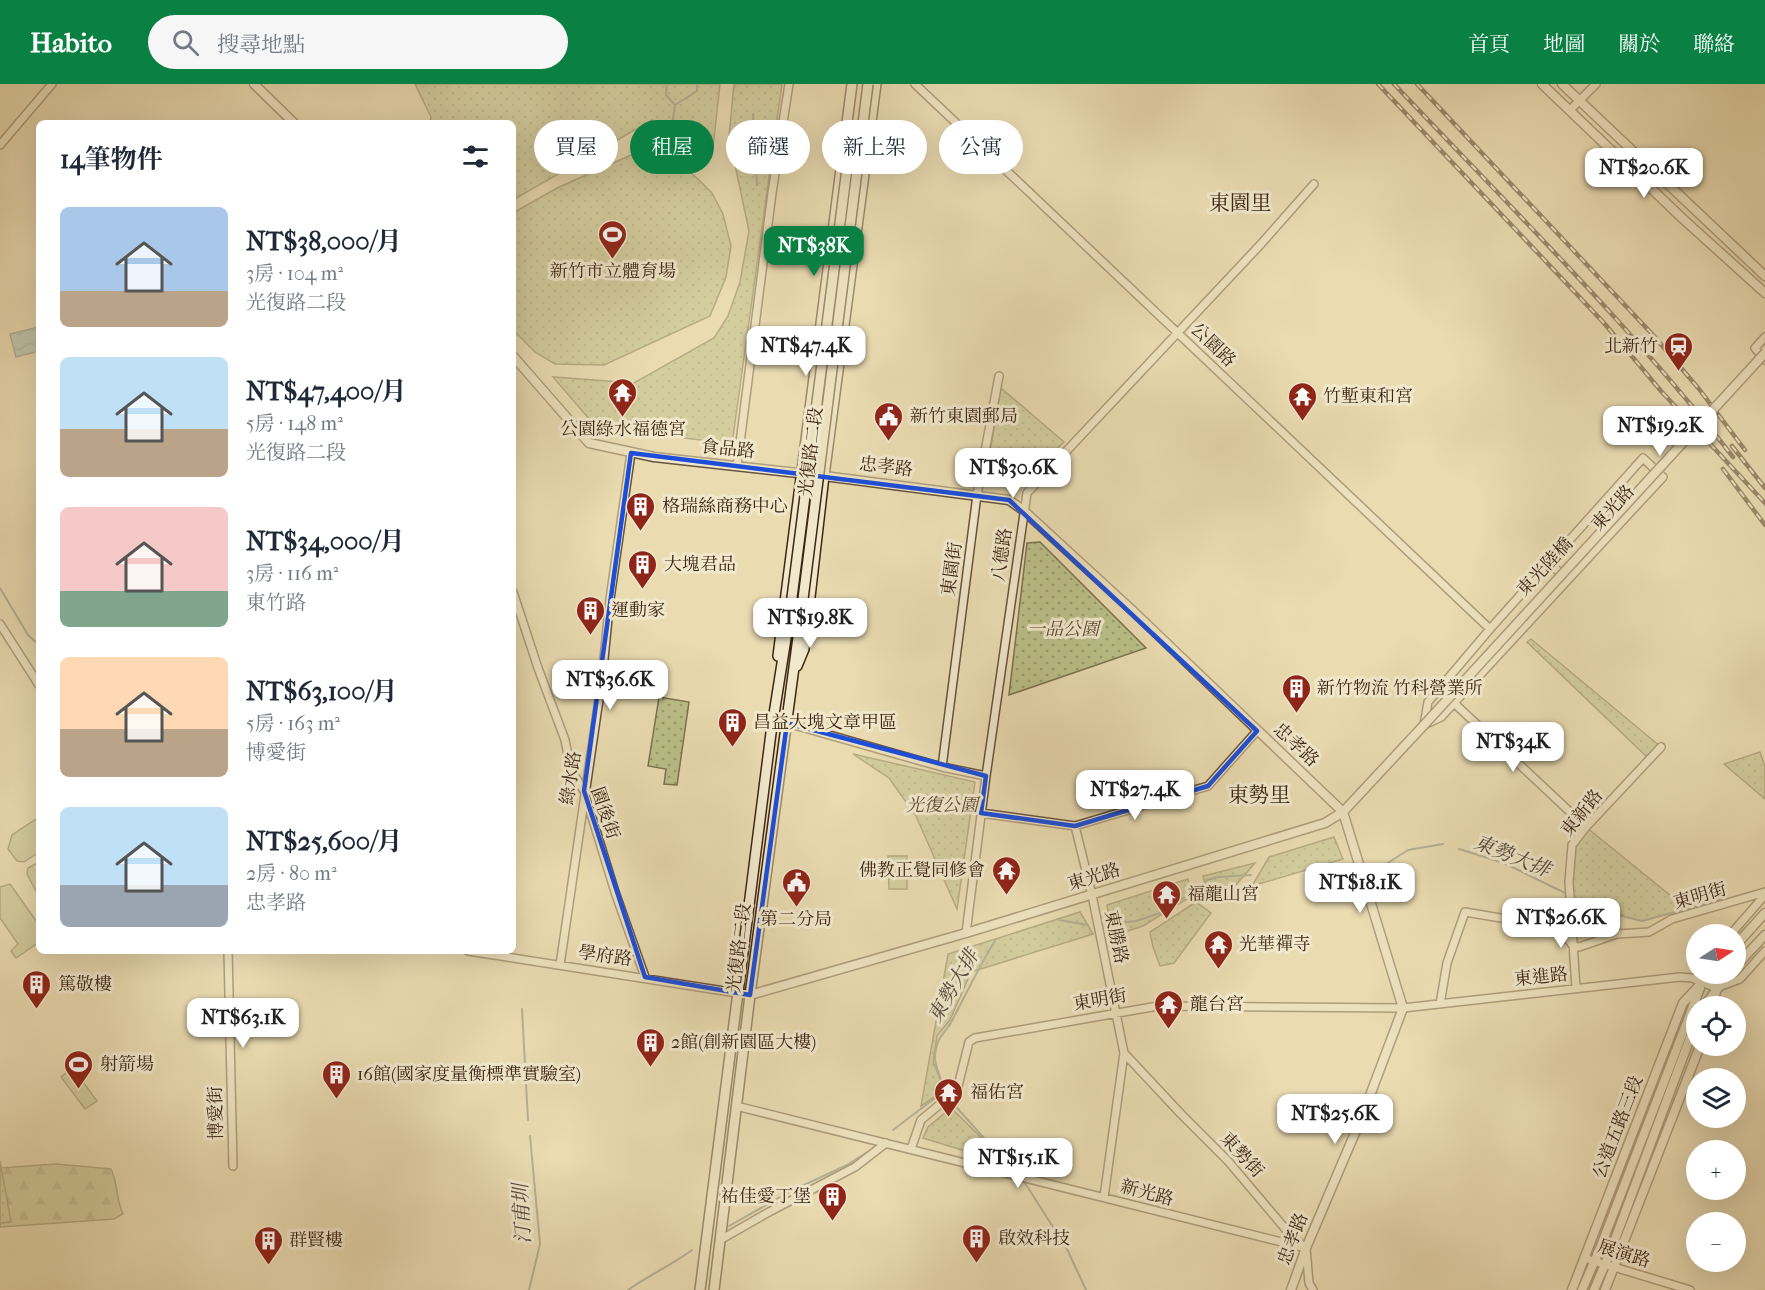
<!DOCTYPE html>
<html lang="zh-TW">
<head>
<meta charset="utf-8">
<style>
	body { margin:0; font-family:"IM FELL French Canon","Noto Serif TC",serif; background:#f6f6f7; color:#1f2937; height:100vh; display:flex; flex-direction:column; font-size:22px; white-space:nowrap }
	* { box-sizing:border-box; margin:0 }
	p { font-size:20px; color:#747a83 }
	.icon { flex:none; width:33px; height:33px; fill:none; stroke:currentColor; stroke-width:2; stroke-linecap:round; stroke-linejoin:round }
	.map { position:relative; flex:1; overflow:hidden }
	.side { position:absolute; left:36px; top:36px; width:480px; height:834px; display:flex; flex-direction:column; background:#fff; border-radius:9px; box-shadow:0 6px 24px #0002 }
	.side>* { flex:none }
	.banner { position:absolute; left:534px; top:36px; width:570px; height:54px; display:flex; gap:12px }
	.needle { width:39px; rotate:78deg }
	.tools { position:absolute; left:1686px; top:840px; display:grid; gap:12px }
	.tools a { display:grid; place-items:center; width:60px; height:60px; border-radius:50%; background:#fff; box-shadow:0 6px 24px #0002; font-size:30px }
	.price { position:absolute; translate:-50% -51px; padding:0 14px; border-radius:12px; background:#fff; color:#222; font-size:20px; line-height:39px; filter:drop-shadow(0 2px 3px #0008) }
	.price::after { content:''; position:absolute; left:50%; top:36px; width:18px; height:14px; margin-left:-9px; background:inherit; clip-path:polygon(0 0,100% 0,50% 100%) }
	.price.current { background:#0b8043; color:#fff }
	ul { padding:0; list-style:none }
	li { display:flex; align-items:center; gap:18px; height:150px; padding:0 24px }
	li span { display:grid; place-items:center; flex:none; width:168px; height:120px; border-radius:9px; color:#555 }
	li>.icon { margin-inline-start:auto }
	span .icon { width:72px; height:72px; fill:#fffc; stroke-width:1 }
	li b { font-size:26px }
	h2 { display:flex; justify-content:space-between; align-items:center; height:72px; padding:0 24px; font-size:26px }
	.tag { padding:0 21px; border-radius:27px; background:#fff; box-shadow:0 6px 24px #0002; font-size:21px; line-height:54px }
	.tag.current { background:#0b8043; color:#fff }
	header { display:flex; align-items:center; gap:36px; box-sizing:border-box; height:84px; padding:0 30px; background:#0b8043; color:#fff }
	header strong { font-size:28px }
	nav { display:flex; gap:33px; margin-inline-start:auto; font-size:21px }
	.search { width:420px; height:54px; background:#f6f6f7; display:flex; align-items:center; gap:15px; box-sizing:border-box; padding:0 21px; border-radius:33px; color:#747a83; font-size:22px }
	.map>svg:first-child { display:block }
	.grass { fill:#bbbf89; stroke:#7c7250; stroke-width:1.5 }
	.forest { fill:url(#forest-firs); stroke:#7c7250; stroke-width:1.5 }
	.park { fill:url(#park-dots); stroke:#7c7250; stroke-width:1.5 }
	.water { fill:url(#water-waves); stroke:#767e75; stroke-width:1.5 }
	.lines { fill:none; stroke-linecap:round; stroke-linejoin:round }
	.stream { stroke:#767e75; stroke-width:2 }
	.minor-casing { stroke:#69533d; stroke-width:10 }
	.tertiary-casing { stroke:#69533d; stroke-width:11 }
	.secondary-casing { stroke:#3e2616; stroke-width:12 }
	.minor { stroke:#f1e8cc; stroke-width:7 }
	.tertiary { stroke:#f1e8cc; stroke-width:8 }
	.secondary { stroke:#f1e8cc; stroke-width:9 }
	.rail-casing { stroke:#3e2616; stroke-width:4.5 }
	.rail { stroke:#f1e8cc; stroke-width:2; stroke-dasharray:7; stroke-linecap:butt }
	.tertiary-bridge-casing { stroke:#69533d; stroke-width:11; stroke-linecap:butt }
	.secondary-bridge-casing { stroke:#3e2616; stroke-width:12; stroke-linecap:butt }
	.tertiary-bridge { stroke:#f1e8cc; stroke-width:8 }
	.secondary-bridge { stroke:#f1e8cc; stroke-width:9 }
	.marked { fill:none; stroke:#1d4ed8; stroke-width:4.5; stroke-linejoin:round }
	.labels { text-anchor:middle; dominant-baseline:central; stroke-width:6; stroke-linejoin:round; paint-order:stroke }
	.poi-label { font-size:18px; fill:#3e2616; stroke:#f1e8cc; text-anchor:start }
	.street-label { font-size:18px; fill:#3e2616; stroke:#f1e8cc }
	.park-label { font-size:18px; font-style:italic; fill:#5d4c33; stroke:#f1e8cc }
	.water-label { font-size:20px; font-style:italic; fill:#554b3e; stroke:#f1e8cc }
	.quarter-label { font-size:21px; fill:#3e2616; stroke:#f1e8cc }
</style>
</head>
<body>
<header>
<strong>Habito</strong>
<div class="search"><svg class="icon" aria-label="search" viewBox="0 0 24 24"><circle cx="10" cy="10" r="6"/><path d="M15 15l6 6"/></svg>搜尋地點</div>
<nav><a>首頁</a><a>地圖</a><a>關於</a><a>聯絡</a></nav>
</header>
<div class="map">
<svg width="1765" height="1206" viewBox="0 0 1765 1206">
	<defs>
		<pattern id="forest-firs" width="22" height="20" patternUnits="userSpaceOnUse" patternTransform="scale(1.5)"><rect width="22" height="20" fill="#bbbf89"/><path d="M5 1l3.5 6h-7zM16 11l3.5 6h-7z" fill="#999b6f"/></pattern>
		<pattern id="park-dots" width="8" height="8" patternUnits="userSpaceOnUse" patternTransform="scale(1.5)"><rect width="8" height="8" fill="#bbbf89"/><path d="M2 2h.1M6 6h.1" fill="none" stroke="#999b6f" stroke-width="1.8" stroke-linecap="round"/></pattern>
		<pattern id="water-waves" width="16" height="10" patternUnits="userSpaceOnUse" patternTransform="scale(1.5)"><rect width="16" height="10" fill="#9bb9b5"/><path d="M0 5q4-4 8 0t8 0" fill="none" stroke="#809692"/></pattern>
	</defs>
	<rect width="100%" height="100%" fill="#eadbb1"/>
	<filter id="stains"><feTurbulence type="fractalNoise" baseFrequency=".00333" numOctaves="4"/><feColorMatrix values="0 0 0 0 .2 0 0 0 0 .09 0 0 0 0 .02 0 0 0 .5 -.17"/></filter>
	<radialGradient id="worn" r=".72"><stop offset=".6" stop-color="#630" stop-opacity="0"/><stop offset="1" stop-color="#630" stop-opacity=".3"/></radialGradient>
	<!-- grass -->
	<path class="grass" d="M36,735L39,739V768L24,778L17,777L8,765L12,751Z
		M888,772H907V805H889Z
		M39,778V813L27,790L28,784Z
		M10,800L39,841V858L16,874L11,867L18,860L0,834V803Z
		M73,984L97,1017L85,1025L61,993Z"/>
	<!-- forest -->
	<path class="forest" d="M56,1080L111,1085C119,1102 115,1113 123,1130L114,1135L0,1143V1084Z"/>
	<!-- park -->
	<path class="park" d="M415,0H720L713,63L702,75L668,62L652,36L513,116V39H430L431,33Z
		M734,0H782L732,360L596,343L553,293L634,299L714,254L728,232L740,198L749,147L729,53Z
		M640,67L673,75L697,94L712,109L723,130L731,162L726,193L710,232L604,281L555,280L535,268L513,246V129L557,104Z
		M1001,304L1064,358L1014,404L985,397Z
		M1040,458L1146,564L1009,611L1027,459Z
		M1531,555L1661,663L1650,676L1527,558Z
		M659,613L689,618L677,701L664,700L666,685L648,682Z
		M1760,668L1765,683V715L1724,680Z
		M853,670L975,698L957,825L916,732L889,694Z
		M1586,743L1687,825L1642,837L1602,827L1570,811L1572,761Z
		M1334,753L1343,775L1252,802L1269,773Z
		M1255,779L1235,802L1208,808L1203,792Z
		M1188,795L1192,812L1143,842L1112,852L1107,821Z
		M1196,818L1211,829L1174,879L1160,882L1153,863L1150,848Z
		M1080,828L1093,850L971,888L950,936L937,952L933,978L941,997V1008L921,1022L948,870Z
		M951,1024L991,1063L988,1074L923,1054L928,1043Z
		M0,1077L11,1138L0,1139Z"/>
	<!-- water -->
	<path class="water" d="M39,243V267L16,273L10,250Z"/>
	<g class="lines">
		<!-- stream -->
		<path class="stream" d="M667,0L666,11L675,21
			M753,30L757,101
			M672,41L675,21L697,7V0
			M0,504L28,551L39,561
			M1459,765L1504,779L1567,810
			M1368,786L1380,784L1408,766L1443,760
			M1315,789L1330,794L1354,789
			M1572,812L1602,827L1642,837L1725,814
			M1059,836L1088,841
			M1111,840L1136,837L1166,827L1207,796L1218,793L1251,791
			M522,925L528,1036
			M949,1015L984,1054
			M893,1046L943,1008C943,995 934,982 935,972C937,950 945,951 953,935C967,908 980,881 996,855
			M999,1070L1011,1084
			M1025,1099L1067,1165L1086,1206
			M729,1142L791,1107L847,1081L869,1067
			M529,1206L540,1160L530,1052
			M628,1206C649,1191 672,1181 692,1166"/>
		<defs>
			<path id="minor" d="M915,0L1490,545
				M1570,26L1596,0
				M0,61L52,0
				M1765,253L1755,264L1765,276
				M1643,374L1663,393L1441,633L1424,641L1428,618L1490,545Z
				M737,382L772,109L789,0
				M1549,479L1565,493
				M513,508L538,584L565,656L571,686L584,707L615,808L645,893
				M0,540L39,601
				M1454,619L1586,743
				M787,639L942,683L986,692
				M942,683L977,411L999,292
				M981,729L1075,742L1208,702L1257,647
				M1075,742L1092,811L1124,969L1104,1113
				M966,849L986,692L1027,409L1261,160L1314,100
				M1731,850L1765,811
				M228,867L233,1082
				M468,867L737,909
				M560,881L602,595L610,515L631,369
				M1576,904L1569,798L1572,761L1586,743L1661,663
				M1440,920L1447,879L1465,828L1560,844L1573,862L1579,863L1617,850L1649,848L1672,835L1765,808
				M1124,969L1181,1030L1228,1077L1293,1154L1306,1164L1309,1199L1313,1206
				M736,1022L1306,1164
				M911,1065L921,1036L957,1006L969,958L975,954L1158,922L1403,924L1680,893L1692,894L1716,904L1740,895L1765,867
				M720,1156L769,1128L855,1083L886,1059
				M1584,1174L1690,1206"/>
			<path id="tertiary" d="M254,0L294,39
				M1542,0L1682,134L1765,209
				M1562,0L1765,192
				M513,272L589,359L654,373L824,392L1009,416L1023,426L1133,527L1343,728L1403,924L1363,1030L1306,1164L1291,1206
				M1736,861L1765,829
				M1736,882L1765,851
				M737,909L750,911L966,849L1325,739L1343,728L1424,641
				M1704,922L1729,890
				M1713,922L1716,907
				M1572,1206L1683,919L1710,890
				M1582,1206L1601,1162L1700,904
				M1594,1206L1611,1166L1696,938
				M1605,1206L1700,962"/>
			<path id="secondary" d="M814,353L819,341L854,76L850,62
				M778,572L852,0
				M797,582L804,565L824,392L876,0
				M700,1206L771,649L790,529
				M714,1206L750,911L801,531"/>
		</defs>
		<!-- minor casing -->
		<use href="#minor" class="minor-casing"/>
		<!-- tertiary casing -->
		<use href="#tertiary" class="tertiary-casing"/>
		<!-- secondary casing -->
		<use href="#secondary" class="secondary-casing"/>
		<!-- minor -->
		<use href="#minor" class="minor"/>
		<!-- tertiary -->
		<use href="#tertiary" class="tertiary"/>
		<!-- secondary -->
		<use href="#secondary" class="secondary"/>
		<defs>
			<path id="rail" d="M1378,0L1604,239L1661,307L1765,419
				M1394,0C1509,122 1630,241 1733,373
				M1417,0L1653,251L1699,305L1745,366
				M1732,362L1765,404
				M1723,385L1765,441"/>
		</defs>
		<!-- rail casing -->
		<use href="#rail" class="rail-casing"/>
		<!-- rail -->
		<use href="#rail" class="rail"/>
		<defs>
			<path id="tertiary-bridge" d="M1424,641L1765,269"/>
			<path id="secondary-bridge" d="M790,529L850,61
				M801,531L868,0"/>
		</defs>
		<!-- tertiary-bridge casing -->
		<use href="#tertiary-bridge" class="tertiary-bridge-casing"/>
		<!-- secondary-bridge casing -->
		<use href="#secondary-bridge" class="secondary-bridge-casing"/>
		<!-- tertiary-bridge -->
		<use href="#tertiary-bridge" class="tertiary-bridge"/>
		<!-- secondary-bridge -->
		<use href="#secondary-bridge" class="secondary-bridge"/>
	</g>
	<!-- marked area -->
	<path d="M0 0H1765V1206H0ZM631,369L1009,416L1257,647L1208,702L1075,742L981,729L986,692L787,639L750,911L645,893L584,707Z" fill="#eadbb1" fill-opacity=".55" fill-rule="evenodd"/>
	<path class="marked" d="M631,369L1009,416L1257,647L1208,702L1075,742L981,729L986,692L787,639L750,911L645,893L584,707Z"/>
	<!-- icons -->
	<defs>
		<symbol id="stadium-pin" viewBox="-11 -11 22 30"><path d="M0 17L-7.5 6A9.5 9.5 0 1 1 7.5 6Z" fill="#8f2418" stroke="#f1e8cc"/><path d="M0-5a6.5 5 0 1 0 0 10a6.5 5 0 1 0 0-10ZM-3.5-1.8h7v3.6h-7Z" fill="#fff"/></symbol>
		<symbol id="station-pin" viewBox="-11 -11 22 30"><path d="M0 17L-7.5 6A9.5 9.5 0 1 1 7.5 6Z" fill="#8f2418" stroke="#f1e8cc"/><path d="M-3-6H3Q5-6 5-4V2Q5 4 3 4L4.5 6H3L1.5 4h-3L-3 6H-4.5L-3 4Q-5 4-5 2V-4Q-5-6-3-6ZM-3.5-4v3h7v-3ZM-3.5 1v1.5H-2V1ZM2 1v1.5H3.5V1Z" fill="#fff"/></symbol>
		<symbol id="temple-pin" viewBox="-11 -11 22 30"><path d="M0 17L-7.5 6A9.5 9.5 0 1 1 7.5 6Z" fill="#8f2418" stroke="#f1e8cc"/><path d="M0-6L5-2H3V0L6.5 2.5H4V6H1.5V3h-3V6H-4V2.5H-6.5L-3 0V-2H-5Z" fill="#fff"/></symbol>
		<symbol id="civic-pin" viewBox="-11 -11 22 30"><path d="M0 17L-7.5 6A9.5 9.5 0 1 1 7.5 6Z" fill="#8f2418" stroke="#f1e8cc"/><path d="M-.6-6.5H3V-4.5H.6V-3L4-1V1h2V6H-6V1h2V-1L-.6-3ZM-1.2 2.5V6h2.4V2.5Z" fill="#fff"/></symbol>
		<symbol id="building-pin" viewBox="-11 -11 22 30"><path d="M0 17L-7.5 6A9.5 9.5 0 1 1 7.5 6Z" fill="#8f2418" stroke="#f1e8cc"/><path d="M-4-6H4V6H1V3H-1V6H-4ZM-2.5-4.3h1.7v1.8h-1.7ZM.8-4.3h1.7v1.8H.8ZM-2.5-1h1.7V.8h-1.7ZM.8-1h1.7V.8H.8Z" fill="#fff"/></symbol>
	</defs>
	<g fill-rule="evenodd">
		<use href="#stadium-pin" x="596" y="134" width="33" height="45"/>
		<use href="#station-pin" x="1662" y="246" width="33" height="45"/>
		<use href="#temple-pin" x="606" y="292" width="33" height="45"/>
		<use href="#temple-pin" x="1286" y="296" width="33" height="45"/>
		<use href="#civic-pin" x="872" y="316" width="33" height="45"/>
		<use href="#building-pin" x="624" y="406" width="33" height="45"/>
		<use href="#building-pin" x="626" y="464" width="33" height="45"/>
		<use href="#building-pin" x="574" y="510" width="33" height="45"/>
		<use href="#building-pin" x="1280" y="588" width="33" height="45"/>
		<use href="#building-pin" x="716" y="622" width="33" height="45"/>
		<use href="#temple-pin" x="990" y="770" width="33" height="45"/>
		<use href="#civic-pin" x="780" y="782" width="33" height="45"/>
		<use href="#temple-pin" x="1150" y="794" width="33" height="45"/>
		<use href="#temple-pin" x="1202" y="844" width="33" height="45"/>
		<use href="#building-pin" x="20" y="884" width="33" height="45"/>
		<use href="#temple-pin" x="1152" y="904" width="33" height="45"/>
		<use href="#building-pin" x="634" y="942" width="33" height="45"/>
		<use href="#stadium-pin" x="62" y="964" width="33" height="45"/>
		<use href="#building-pin" x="320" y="974" width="33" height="45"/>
		<use href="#temple-pin" x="932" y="992" width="33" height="45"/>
		<use href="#building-pin" x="816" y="1096" width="33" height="45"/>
		<use href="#building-pin" x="960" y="1138" width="33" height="45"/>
		<use href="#building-pin" x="252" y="1140" width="33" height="45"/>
	</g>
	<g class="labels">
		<!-- poi labels -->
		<g class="poi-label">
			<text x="613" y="187" text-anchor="middle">新竹市立體育場</text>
			<text x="1658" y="262" text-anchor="end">北新竹</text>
			<text x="1323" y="312">竹塹東和宮</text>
			<text x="910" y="332">新竹東園郵局</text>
			<text x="623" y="345" text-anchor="middle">公園綠水福德宮</text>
			<text x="662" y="422">格瑞絲商務中心</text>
			<text x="664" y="480">大塊君品</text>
			<text x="611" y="526">運動家</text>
			<text x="1317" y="604">新竹物流 竹科營業所</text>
			<text x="753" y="638">昌益大塊文章甲區</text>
			<text x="985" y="786" text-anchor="end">佛教正覺同修會</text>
			<text x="1187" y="810">福龍山宮</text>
			<text x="796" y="835" text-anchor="middle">第二分局</text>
			<text x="1239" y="860">光華禪寺</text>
			<text x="58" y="900">篤敬樓</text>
			<text x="1190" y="920">龍台宮</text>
			<text x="671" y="958">2館(創新園區大樓)</text>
			<text x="100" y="980">射箭場</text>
			<text x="357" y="990">16館(國家度量衡標準實驗室)</text>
			<text x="970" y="1008">福佑宮</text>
			<text x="811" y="1112" text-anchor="end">祐佳愛丁堡</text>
			<text x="998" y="1154">啟效科技</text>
			<text x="289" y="1156">群賢樓</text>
		</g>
		<!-- street labels -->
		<g class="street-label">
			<text transform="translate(1213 261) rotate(44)">公園路</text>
			<text transform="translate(728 365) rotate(6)">食品路</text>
			<text transform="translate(811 368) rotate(-83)">光復路二段</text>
			<text transform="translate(886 383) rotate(7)">忠孝路</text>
			<text transform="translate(1613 424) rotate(-48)">東光路</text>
			<text transform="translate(1002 471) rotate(-82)">八德路</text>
			<text transform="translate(1545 483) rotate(-47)">東光陸橋</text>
			<text transform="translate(952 485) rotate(-82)">東園街</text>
			<text transform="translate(1296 661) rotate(43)">忠孝路</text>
			<text transform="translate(571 694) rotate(-81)">綠水路</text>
			<text transform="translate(605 729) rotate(71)">園後街</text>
			<text transform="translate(1582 729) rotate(-51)">東新路</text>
			<text transform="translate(1094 793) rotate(-17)">東光路</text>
			<text transform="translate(1700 812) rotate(-16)">東明街</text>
			<text transform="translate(1116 853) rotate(78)">東勝路</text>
			<text transform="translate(739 864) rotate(-83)">光復路二段</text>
			<text transform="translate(605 872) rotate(8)">學府路</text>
			<text transform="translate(1541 893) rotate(-6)">東進路</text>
			<text transform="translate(1100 916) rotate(-10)">東明街</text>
			<text transform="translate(216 1029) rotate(-91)">博愛街</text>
			<text transform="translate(1618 1043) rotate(-69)">公道五路三段</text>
			<text transform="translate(1242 1071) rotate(47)">東勢街</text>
			<text transform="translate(1147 1109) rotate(15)">新光路</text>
			<text transform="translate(1293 1155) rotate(-69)">忠孝路</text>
			<text transform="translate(1624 1170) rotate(17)">展演路</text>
		</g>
		<!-- park labels -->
		<g class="park-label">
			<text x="1063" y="545">一品公園</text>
			<text x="942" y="721">光復公園</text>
		</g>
		<!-- water labels -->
		<g class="water-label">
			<text transform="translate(1512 772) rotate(22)">東勢大排</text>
			<text transform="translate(953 902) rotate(-60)">東勢大排</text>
			<text transform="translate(522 1130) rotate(-93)">汀甫圳</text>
		</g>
		<!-- quarter labels -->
		<g class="quarter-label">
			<text x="1240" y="119">東園里</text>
			<text x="1259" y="711">東勢里</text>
		</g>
	</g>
	<rect width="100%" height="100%" filter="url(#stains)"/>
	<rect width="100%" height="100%" fill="url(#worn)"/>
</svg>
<div class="tools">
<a><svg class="needle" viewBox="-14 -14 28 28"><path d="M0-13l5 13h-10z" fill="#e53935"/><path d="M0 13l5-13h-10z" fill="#747a83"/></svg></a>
<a><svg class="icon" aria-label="locate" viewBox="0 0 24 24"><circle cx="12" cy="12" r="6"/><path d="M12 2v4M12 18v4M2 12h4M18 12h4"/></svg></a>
<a><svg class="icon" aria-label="layers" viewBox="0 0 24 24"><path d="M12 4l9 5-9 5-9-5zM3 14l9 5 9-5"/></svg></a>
<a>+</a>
<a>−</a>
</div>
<b class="price" style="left:1644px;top:115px">NT$20.6K</b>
<b class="price current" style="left:814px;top:193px">NT$38K</b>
<b class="price" style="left:806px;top:293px">NT$47.4K</b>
<b class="price" style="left:1660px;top:373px">NT$19.2K</b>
<b class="price" style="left:1013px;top:415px">NT$30.6K</b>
<b class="price" style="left:810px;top:565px">NT$19.8K</b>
<b class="price" style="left:610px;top:627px">NT$36.6K</b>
<b class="price" style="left:1513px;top:689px">NT$34K</b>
<b class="price" style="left:1135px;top:737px">NT$27.4K</b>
<b class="price" style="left:1360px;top:830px">NT$18.1K</b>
<b class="price" style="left:1561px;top:865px">NT$26.6K</b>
<b class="price" style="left:243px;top:965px">NT$63.1K</b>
<b class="price" style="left:1335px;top:1061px">NT$25.6K</b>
<b class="price" style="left:1018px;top:1105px">NT$15.1K</b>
<div class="banner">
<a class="tag">買屋</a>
<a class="tag current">租屋</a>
<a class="tag">篩選</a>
<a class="tag">新上架</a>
<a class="tag">公寓</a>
</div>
<section class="side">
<h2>14筆物件<svg class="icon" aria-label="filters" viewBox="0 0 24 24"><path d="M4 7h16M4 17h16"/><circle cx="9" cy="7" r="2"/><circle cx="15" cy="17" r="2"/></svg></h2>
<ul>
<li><span style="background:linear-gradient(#a9c7e8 70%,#b9a48a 0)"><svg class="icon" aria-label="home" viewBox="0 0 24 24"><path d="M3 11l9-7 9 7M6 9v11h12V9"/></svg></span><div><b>NT$38,000/月</b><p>3房 · 104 m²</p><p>光復路二段</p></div></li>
<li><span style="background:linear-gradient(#bfe0f5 60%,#b9a48a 0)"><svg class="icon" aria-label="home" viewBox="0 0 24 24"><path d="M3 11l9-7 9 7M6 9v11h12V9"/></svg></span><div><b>NT$47,400/月</b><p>5房 · 148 m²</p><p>光復路二段</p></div></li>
<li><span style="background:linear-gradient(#f6c9c9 70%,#7fa58c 0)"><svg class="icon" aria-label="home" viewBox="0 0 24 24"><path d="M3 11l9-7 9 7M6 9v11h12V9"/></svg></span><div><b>NT$34,000/月</b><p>3房 · 116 m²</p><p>東竹路</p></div></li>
<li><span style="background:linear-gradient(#ffd9b3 60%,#b9a48a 0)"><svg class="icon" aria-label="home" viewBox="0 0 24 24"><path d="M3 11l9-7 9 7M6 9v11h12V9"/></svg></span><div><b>NT$63,100/月</b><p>5房 · 163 m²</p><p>博愛街</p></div></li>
<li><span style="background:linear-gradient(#bfe0f5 65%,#9aa5b1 0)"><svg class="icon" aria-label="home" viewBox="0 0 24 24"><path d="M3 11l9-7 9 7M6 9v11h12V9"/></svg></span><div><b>NT$25,600/月</b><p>2房 · 80 m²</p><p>忠孝路</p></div></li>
</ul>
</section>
</div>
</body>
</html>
